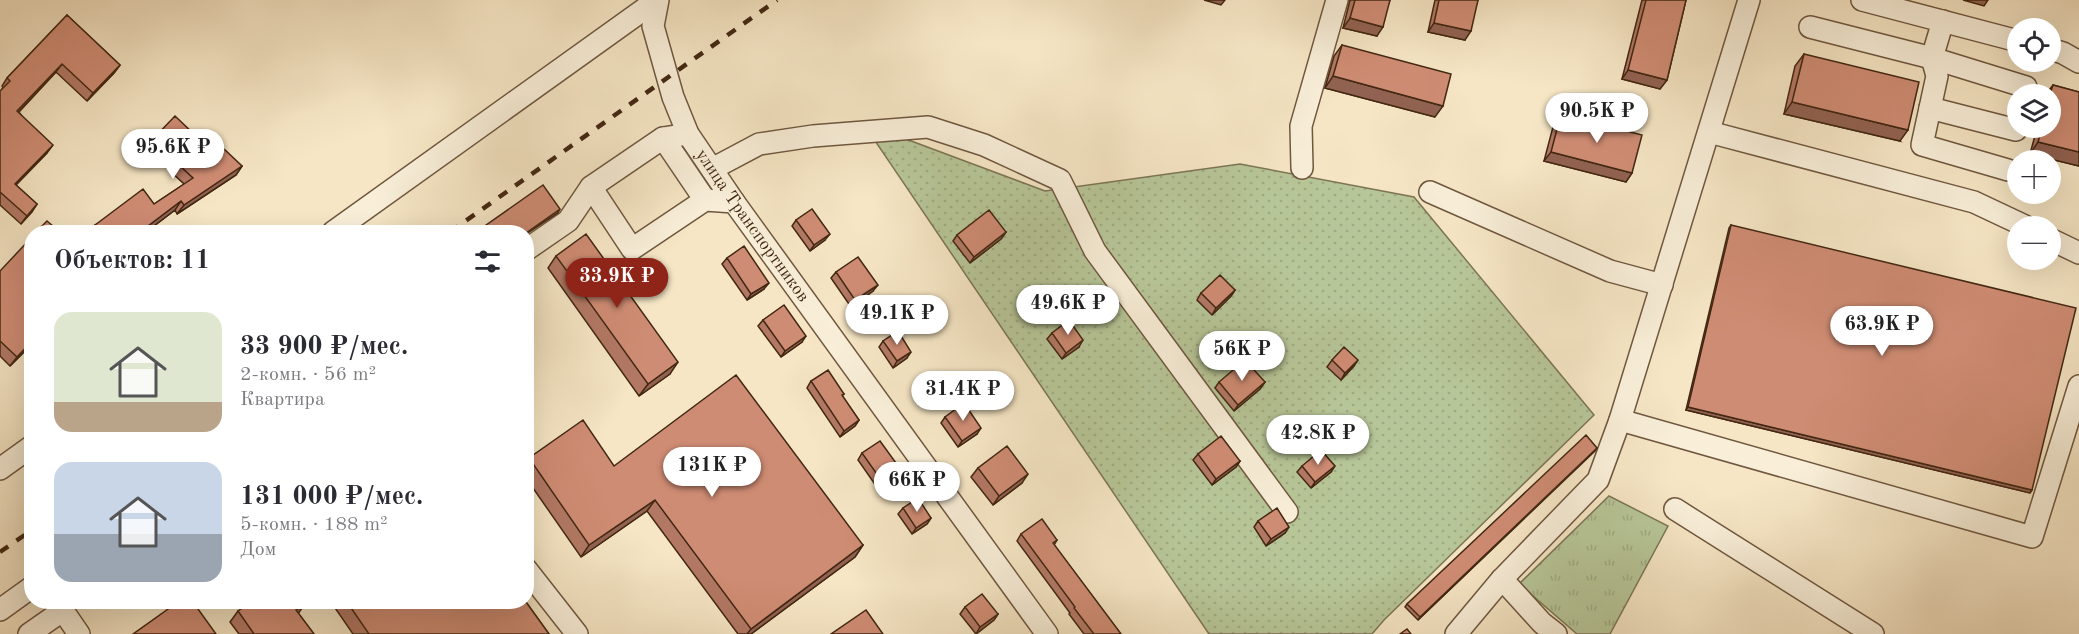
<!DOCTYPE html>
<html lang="ru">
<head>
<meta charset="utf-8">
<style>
	body { margin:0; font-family:"Old Standard TT",serif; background:#f7f7f7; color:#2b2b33; height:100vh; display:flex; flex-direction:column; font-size:22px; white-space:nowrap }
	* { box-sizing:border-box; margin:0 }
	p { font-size:20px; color:#7c7c81 }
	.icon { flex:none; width:33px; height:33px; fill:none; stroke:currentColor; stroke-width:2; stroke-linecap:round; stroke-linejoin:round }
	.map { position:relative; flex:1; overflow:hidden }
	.details { position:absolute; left:24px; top:225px; width:510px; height:384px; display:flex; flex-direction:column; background:#fff; border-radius:24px; box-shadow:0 6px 24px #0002 }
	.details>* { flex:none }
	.tools { position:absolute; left:2007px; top:18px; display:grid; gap:12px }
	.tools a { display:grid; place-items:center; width:54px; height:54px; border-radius:50%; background:#fff; box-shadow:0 6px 24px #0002; font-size:30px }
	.price { position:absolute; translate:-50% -51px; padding:0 14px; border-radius:21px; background:#fff; color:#222; font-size:20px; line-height:39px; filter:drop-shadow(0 2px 3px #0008) }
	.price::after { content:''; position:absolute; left:50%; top:36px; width:18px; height:14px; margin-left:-9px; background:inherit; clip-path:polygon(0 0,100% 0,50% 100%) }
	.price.current { background:#8f2418; color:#fff }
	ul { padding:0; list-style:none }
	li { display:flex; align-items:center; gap:18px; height:150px; padding:0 30px }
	li span { display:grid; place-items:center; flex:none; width:168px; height:120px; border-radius:18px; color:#555 }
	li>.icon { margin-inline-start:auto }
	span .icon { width:72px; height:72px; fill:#fffc; stroke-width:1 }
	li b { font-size:26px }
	h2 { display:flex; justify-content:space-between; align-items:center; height:72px; padding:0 30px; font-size:26px }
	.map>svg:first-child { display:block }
	.park { fill:url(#park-tufts); stroke:#7c7655; stroke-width:1.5 }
	.garden { fill:url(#garden-dots); stroke:#7c7655; stroke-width:1.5 }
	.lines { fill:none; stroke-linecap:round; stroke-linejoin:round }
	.minor-casing { stroke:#6f573f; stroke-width:24 }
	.minor { stroke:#f9efd9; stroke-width:21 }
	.rail { stroke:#422712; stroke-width:4.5; stroke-dasharray:10 10; stroke-linecap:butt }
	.wall { fill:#b27864; stroke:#422712; stroke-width:1.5 }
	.shaded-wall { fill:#916251; stroke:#422712; stroke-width:1.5 }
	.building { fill:#cf8c74; stroke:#422712; stroke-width:1.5 }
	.labels { text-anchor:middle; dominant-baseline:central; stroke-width:6; stroke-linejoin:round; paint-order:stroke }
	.street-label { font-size:18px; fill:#422712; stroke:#f9efd9 }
</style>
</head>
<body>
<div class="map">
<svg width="2079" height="634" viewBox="0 0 2079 634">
	<defs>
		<pattern id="park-tufts" width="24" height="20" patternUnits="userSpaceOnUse" patternTransform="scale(1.5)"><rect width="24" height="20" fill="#b7c698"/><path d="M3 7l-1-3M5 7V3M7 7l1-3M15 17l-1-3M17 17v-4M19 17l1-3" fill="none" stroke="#9faa82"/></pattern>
		<pattern id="garden-dots" width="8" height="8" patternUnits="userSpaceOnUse" patternTransform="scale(1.5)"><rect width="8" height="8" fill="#b7c698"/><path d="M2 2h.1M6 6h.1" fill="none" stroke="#9faa82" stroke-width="1.8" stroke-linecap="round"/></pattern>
	</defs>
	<rect width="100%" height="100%" fill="#f6e6c5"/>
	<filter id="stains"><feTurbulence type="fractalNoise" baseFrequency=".00333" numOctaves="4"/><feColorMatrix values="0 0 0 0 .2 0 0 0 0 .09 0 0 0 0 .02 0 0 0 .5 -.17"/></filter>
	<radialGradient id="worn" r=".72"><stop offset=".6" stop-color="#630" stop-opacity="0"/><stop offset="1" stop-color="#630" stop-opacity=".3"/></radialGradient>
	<!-- park -->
	<path class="park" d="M1609,496L1668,526L1610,634H1577L1519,584Z"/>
	<!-- garden -->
	<path class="garden" d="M863,123L1045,191L1240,164L1414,197L1594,415L1384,620L1372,634H1209Z"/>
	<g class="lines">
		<defs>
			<g id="minor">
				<path id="s1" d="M658,0L653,26L673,97L688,134L734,202L1047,634"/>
				<path d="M1862,0L2018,41"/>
				<path d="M1943,21L1932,58L1937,76L1922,145L2008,170"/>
				<path d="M1810,27L1932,58L2026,87"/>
				<path d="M2050,49L2063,53L2079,62"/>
				<path d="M1930,108L2016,130"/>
				<path d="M1709,132L1974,202L2025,226"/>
				<path d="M663,138L705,200"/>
				<path d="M1302,168L1301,126L1337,0"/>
				<path d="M712,169L759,144L813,136L928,127L984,145L1060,180L1095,251L1287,512"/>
				<path d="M591,187L632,249L705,200L734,202"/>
				<path d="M1430,192L1610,271L1662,285"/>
				<path d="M333,232L657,0"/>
				<path d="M2050,239L2079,253"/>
				<path d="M526,250L568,221L591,187L663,138L688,134"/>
				<path d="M1620,420L2032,537L2079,386"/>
				<path d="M0,469L32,446"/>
				<path d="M1675,509L1873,634"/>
				<path d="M526,569L577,634"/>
				<path d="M1502,579L1542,623L1556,634"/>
				<path d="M57,602L79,634"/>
				<path d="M0,610L32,587"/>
				<path d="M29,634L62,611"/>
				<path d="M1456,634L1502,579L1598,480L1620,420L1749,0"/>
			</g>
		</defs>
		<!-- minor casing -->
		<use href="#minor" class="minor-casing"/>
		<!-- minor -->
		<use href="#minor" class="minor"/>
		<!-- rail -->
		<path class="rail" d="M450,232L777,0
			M0,552L32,530"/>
	</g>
	<!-- wall -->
	<path class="wall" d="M1350,0H1390L1377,36L1343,28Z
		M1435,0H1478L1465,40L1428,32Z
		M1642,0H1686L1667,80L1660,89L1622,79Z
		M67,15L120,65L114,73L87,101L56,72L19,112L47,153L16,185L37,204L21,224L0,205V92L3,88L2,86L7,78Z
		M1342,45L1435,117L1325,88L1334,56Z
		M1804,54L1900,141L1784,114L1795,66Z
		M2053,85L2079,92V166L2030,154L2037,128H2050V94H2046Z
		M1561,114L1632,173L1626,182L1544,161L1554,123Z
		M152,140L216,155L242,166L236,175L177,214L175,210L146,232H90L95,225L154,204L184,184L146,149Z
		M796,220L825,240L810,251L792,226Z
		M1731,225L2032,490L2030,493L1686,410L1729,228Z
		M1006,232L1001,239L970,263L953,241L957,235Z
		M556,256L670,374L639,396L548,268Z
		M727,258L764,289L747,300L722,264Z
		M0,271L32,344L10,366L0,356Z
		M836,272L873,291L851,307L831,278Z
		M1235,290L1231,296L1212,315L1197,300L1201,293Z
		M763,320L802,342L781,357L758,326Z
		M1052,333L1079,347L1062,359L1047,339Z
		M883,341L907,358L893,368L879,347Z
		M1332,360L1354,366L1341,380L1327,367Z
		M811,381L844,394L842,396L859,420L855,426L840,437L807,388Z
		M1219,382H1265L1260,389L1234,411L1215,388Z
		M945,417L977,434L958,447L941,423Z
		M1597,448L1418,620L1405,607L1407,604Z
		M862,453L900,480L881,493L858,460Z
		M1198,454L1240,461L1236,467L1212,485L1193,460Z
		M529,458L614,466L863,545L855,557L751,634H738L647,511L581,557L526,478V461Z
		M1302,466L1331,472L1311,488L1297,472Z
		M978,468L1022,483L993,505L971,477Z
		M903,508L931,518L927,524L912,534L898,514Z
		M1258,521L1285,533L1266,546L1254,527Z
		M1021,534L1057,540L1054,545L1121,634H1084L1069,614L1070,613L1017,541Z
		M331,602H526L549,634H353Z
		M305,604L298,613L314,634H239L230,622L238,611Z
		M965,607L998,614L994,620L976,634L960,614Z"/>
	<!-- shaded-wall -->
	<path class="shaded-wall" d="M1204,0H1225L1221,5Z
		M1963,0H1988L1984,6Z
		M1350,18L1383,27L1377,36L1343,28Z
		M1434,23L1471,31L1465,40L1428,32Z
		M62,64L56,72L12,119L17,111Z
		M120,65L114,73L87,101L93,93Z
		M1628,70L1667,80L1660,89L1622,79Z
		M1333,76L1443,106L1435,117L1325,88Z
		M1792,102L1908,130L1900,141L1784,114Z
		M2038,142L2079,152V166L2030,154Z
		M53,145L47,153L9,192L15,184Z
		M1551,152L1632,173L1626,182L1544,161Z
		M242,166L236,175L177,214L184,205Z
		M181,201L175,210L146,232H140Z
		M37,204L32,212L21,224L27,216Z
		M560,209L558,213L526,234V233Z
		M1006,232L1001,239L970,263L974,257Z
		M830,234L825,240L810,251L814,245Z
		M769,283L764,289L747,300L751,294Z
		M878,285L873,291L851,307L855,300Z
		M1235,290L1231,296L1212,315L1216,308Z
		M806,336L802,342L781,357L785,351Z
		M1083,340L1079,347L1062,359L1066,353Z
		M32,341V344L10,366L17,357Z
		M911,352L907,358L893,368L897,361Z
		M1358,360L1354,366L1341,380L1345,373Z
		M678,362L670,374L639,396L648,384Z
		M1265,382L1260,389L1234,411L1238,405Z
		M1688,407L2032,490L2030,493L1686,410Z
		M859,420L855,426L840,437L844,431Z
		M981,428L977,434L958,447L962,441Z
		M1597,448L1595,451L1418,620L1420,617Z
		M1240,461L1236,467L1212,485L1216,479Z
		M1335,466L1331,472L1311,488L1315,482Z
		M904,474L900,480L881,493L886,487Z
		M1028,474L1022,483L993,505L999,496Z
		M655,500L647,511L581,557L589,545Z
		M931,518L927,524L912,534L916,528Z
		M1289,527L1285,533L1266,546L1271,539Z
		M863,545L855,557L751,634H747L751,629Z
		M305,604L297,615L296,610Z
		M998,614L994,620L976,634L980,627Z"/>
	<!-- building -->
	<path class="building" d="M1355,0H1390L1383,27L1350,18Z
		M1439,0H1478L1471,31L1434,23Z
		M1646,0H1686L1667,80L1628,70Z
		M67,15L120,65L93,93L62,64L17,111L53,145L15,184L37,204L27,216L0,192V91L10,81L7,78Z
		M1342,45L1451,74L1443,106L1333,76Z
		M1804,54L1919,82L1908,130L1792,102Z
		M2053,85L2079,92V152L2038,142L2042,128H2050V94Z
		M1561,114L1642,135L1632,173L1551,152Z
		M175,116L216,155L223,148L242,166L184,205L181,201L140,232H101L95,225L143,189L154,204L193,178L152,140Z
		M543,185L560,209L526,233L485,232L482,228Z
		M812,209L830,234L814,245L796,220Z
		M989,210L1006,232L974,257L957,235Z
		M47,221L60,232H36Z
		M1731,225L2076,308L2032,490L1688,407Z
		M586,234L678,362L648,384L556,256Z
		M32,237V341L17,357L0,341V271Z
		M744,246L769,283L751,294L727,258Z
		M858,257L878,285L855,300L836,272Z
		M1220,275L1235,290L1216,308L1201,293Z
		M784,305L806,336L785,351L763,320Z
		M1069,320L1083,340L1066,353L1052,333Z
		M898,331L911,352L897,361L883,341Z
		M1344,347L1358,360L1345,373L1332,360Z
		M1245,360L1265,382L1238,405L1219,382Z
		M828,370L844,394L842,395L859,420L844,431L811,381Z
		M736,375L863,545L751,629L655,500L589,545L529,458L583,420L614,466Z
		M964,403L981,428L962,441L945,417Z
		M1586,435L1597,448L1420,617L1407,604Z
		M1221,436L1240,461L1216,479L1198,454Z
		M880,441L904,474L886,487L862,453Z
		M1007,446L1028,474L999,496L978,468Z
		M1321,450L1335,466L1315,482L1302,466Z
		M918,498L931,518L916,528L903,508Z
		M1277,508L1289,527L1271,539L1258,521Z
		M1042,519L1057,540L1053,543L1121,634H1094L1074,608L1075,607L1021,534Z
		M982,594L998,614L980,627L965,607Z
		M178,602H193L216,634H133Z
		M251,602H303L305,604L296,610L314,634H254L238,611Z
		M347,602H526L549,634H369Z
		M866,610L883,634H831Z
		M1407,629L1411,634H1400Z"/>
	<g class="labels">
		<!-- street labels -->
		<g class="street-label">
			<text stroke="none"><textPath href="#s1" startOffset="252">улица Транспортников</textPath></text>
		</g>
	</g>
	<rect width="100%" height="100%" filter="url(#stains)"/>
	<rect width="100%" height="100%" fill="url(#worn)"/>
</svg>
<div class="tools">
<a><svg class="icon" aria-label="locate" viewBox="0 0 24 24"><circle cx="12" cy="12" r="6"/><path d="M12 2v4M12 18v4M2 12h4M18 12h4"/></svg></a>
<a><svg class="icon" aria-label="layers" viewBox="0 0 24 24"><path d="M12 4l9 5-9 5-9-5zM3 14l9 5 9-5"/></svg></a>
<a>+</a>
<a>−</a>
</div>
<b class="price" style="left:1597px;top:144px">90.5K ₽</b>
<b class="price" style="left:173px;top:180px">95.6K ₽</b>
<b class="price current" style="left:617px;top:309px">33.9K ₽</b>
<b class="price" style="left:1068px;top:336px">49.6K ₽</b>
<b class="price" style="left:897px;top:346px">49.1K ₽</b>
<b class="price" style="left:1882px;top:357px">63.9K ₽</b>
<b class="price" style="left:1242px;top:382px">56K ₽</b>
<b class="price" style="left:963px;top:422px">31.4K ₽</b>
<b class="price" style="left:1318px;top:466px">42.8K ₽</b>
<b class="price" style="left:712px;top:498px">131K ₽</b>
<b class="price" style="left:917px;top:513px">66K ₽</b>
<section class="details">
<h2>Объектов: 11<svg class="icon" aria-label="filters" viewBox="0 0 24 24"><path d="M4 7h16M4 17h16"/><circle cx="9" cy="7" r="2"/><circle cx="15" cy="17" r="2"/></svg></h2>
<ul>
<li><span style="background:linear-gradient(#dfe7d0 75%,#b9a48a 0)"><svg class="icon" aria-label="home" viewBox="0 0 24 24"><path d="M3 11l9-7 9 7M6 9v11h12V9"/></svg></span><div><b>33 900 ₽/мес.</b><p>2-комн. · 56 m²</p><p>Квартира</p></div></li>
<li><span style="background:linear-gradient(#c9d6e8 60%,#9aa5b1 0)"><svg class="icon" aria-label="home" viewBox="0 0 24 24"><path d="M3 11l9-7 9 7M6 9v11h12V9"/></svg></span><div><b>131 000 ₽/мес.</b><p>5-комн. · 188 m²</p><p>Дом</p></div></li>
</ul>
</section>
</div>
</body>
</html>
